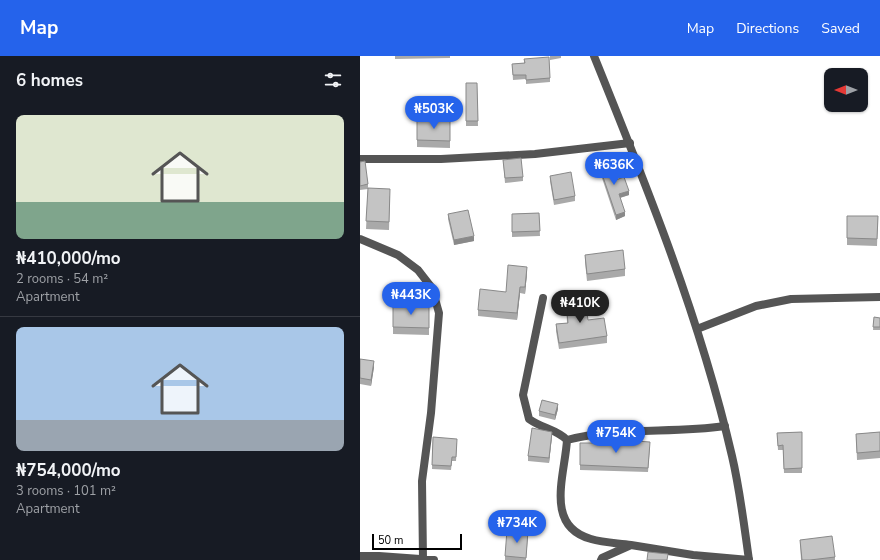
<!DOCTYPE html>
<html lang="en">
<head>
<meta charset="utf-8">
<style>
	body { margin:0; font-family:"Nunito Sans",sans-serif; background:#20242c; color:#f1f3f6; height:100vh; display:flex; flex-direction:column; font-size:15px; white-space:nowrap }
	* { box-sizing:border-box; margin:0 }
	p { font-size:13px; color:#9ea1a6 }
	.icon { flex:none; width:22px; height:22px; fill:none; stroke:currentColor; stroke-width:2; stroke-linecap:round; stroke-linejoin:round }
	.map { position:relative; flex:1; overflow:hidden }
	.drawer { display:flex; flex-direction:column; background:#171b24; width:360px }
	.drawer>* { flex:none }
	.needle { width:26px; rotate:270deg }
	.fabs { position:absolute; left:464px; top:12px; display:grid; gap:8px }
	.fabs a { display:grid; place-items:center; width:44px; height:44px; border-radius:8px; background:#171b24; box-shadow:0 1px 3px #0004; font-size:20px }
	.scale { position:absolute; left:12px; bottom:10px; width:90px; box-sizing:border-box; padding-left:4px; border:2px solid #000; border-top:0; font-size:11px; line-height:14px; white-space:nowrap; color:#000; -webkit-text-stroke:3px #fff; paint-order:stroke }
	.price { position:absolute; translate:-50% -34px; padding:0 9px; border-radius:14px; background:#2563eb; color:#fff; font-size:13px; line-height:26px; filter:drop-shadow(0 1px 2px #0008) }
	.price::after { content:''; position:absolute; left:50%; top:24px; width:12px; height:9px; margin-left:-6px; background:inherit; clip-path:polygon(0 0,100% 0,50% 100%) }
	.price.active { background:#222; color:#fff }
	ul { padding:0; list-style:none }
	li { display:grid; align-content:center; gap:8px; height:212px; padding:0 16px }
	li+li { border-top:1px solid #363941 }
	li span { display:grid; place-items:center; height:124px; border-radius:8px; color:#555 }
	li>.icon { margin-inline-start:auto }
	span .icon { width:72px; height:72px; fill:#fffc; stroke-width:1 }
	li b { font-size:17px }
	h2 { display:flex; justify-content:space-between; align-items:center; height:48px; padding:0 16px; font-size:17px }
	header { display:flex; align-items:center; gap:24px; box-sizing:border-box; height:56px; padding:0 20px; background:#2563eb; color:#fff }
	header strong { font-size:19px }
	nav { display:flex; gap:22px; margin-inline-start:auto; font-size:14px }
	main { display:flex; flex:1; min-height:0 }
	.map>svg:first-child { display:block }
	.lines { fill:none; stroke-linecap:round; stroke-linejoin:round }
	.minor { stroke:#555; stroke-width:8 }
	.tertiary { stroke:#555; stroke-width:8 }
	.wall { fill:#a9a9a9 }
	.shaded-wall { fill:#898989 }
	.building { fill:#c4c4c4; stroke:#898989 }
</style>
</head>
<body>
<header>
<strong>Map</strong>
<nav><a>Map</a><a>Directions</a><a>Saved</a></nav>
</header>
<main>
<section class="drawer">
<h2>6 homes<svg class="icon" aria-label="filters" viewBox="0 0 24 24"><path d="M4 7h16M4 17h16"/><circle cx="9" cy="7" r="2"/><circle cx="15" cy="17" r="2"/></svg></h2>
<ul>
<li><span style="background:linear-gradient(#dfe7d0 70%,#7fa58c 0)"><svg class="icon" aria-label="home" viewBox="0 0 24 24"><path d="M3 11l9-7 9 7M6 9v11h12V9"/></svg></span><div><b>₦410,000/mo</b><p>2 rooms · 54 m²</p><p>Apartment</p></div></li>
<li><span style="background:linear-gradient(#a9c7e8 75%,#9aa5b1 0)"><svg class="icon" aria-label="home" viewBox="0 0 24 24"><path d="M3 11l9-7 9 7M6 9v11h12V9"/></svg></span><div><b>₦754,000/mo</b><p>3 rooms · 101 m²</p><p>Apartment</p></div></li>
</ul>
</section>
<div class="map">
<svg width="520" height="504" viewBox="0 0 520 504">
	<rect width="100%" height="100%" fill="#fff"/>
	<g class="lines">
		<!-- minor -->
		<path class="minor" d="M0,103H81L175,98L270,87
			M0,183L38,199L58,214L72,232L79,257L71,357L62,425L63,503
			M183,242L163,339L169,363C183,373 196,373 207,384C205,419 184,470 231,483C244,487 258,487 271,489
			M337,273L396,250L431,243L520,241
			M207,384C259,370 312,378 365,370
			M0,500H19L74,504
			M241,504L242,502L271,489L333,499L389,504"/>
		<!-- tertiary -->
		<path class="tertiary" d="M234,0C287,131 340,262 372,400C380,434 384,469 389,504"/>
	</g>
	<!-- wall -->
	<path class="wall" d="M35,0H90V2L35,3Z
		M190,0H201V2L190,4Z
		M164,3L190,22V26L166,28V23L153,24L152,8L164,7Z
		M106,27H117L118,70H106Z
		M57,63L90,64V92L57,91Z
		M143,104L163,121V125L145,127Z
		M240,105L269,139L260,142L265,160L256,164L242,122V118L243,117L240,110Z
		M0,106L8,128V132L30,140L29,174L6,173L8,133L0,134Z
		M190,120L215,140V145L194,149L190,125Z
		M179,157L180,180L152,181V158Z
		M88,158L114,185L94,189L88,163Z
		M487,160H518L517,190L487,189Z
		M225,199L265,213V220L227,225L225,206Z
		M167,217L165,238L160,237L157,264L118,260V254L146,236Z
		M206,246L247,280V287L199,293L196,275V268L207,267Z
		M33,248H69V279L33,278Z
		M514,261L520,262V274H513Z
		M0,303L14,311L11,330L0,328Z
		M198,353L195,364L179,360V355Z
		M442,376V417H424L423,394H418L417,377Z
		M520,376V402L497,404L496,378Z
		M192,380L189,407L168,405V400Z
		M73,381L97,387L96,405H92L91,414L72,413Z
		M220,387L290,391L288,416L220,414Z
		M168,480L166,504H145V500Z
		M440,484L475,501V504H441Z"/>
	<!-- shaded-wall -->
	<path class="shaded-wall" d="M269,135V139L259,142V138Z
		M265,156V160L256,164V159Z
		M114,180V185L94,189V184Z
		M167,211V217L165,238V231Z
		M160,231V237L157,264V257Z
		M14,305V311L11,330V324Z
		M198,348V353L195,364V359Z
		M192,376V380L189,407V402Z"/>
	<!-- building -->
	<path class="building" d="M189,1L190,22L166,24V19H153L152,8L165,7L164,3Z
		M106,27H117L118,65H106Z
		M57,63L90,64V85L57,84Z
		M161,102L163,121L145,122L143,104Z
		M250,102L256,124L264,121L269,135L259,138L265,156L256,159L242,118L244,117L240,105Z
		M5,105L8,128L0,130V106Z
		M211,116L215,140L194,144L190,120Z
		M8,132L30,133L29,166L6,165Z
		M108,154L114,180L94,184L88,158Z
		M179,157L180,175L152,176V158Z
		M487,160H518L517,183L487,182Z
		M263,194L265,213L227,218L225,199Z
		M148,209L167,211L165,231H160L157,257L118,254L120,233L146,236Z
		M225,244L228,264L244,262L247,280L199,287L196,268L208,267L206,246Z
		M33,248H69V272L33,271Z
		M514,261L520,262V271H513Z
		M0,303L14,305L11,324L0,322Z
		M182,344L198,348L195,359L179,355Z
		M172,372L192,376L189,402L168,400Z
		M442,376V412L424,413L423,389L418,390L417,377Z
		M520,376V395L497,397L496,378Z
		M73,381L97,383L96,401H92L91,410L72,409Z
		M248,383L290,386L288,412L220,409V387H247Z
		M147,474L168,475L166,502L145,500Z
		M472,480L475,501L450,504H442L440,484Z
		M288,496L308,498L307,504H287Z"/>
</svg>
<div class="fabs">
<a><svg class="needle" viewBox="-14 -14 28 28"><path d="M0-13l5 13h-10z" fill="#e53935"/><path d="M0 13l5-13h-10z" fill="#9ea1a6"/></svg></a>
</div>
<div class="scale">50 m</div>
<b class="price" style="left:74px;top:74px">₦503K</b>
<b class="price" style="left:254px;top:130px">₦636K</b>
<b class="price" style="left:51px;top:260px">₦443K</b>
<b class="price active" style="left:220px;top:268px">₦410K</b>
<b class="price" style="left:256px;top:398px">₦754K</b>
<b class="price" style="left:157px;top:488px">₦734K</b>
</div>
</main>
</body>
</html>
